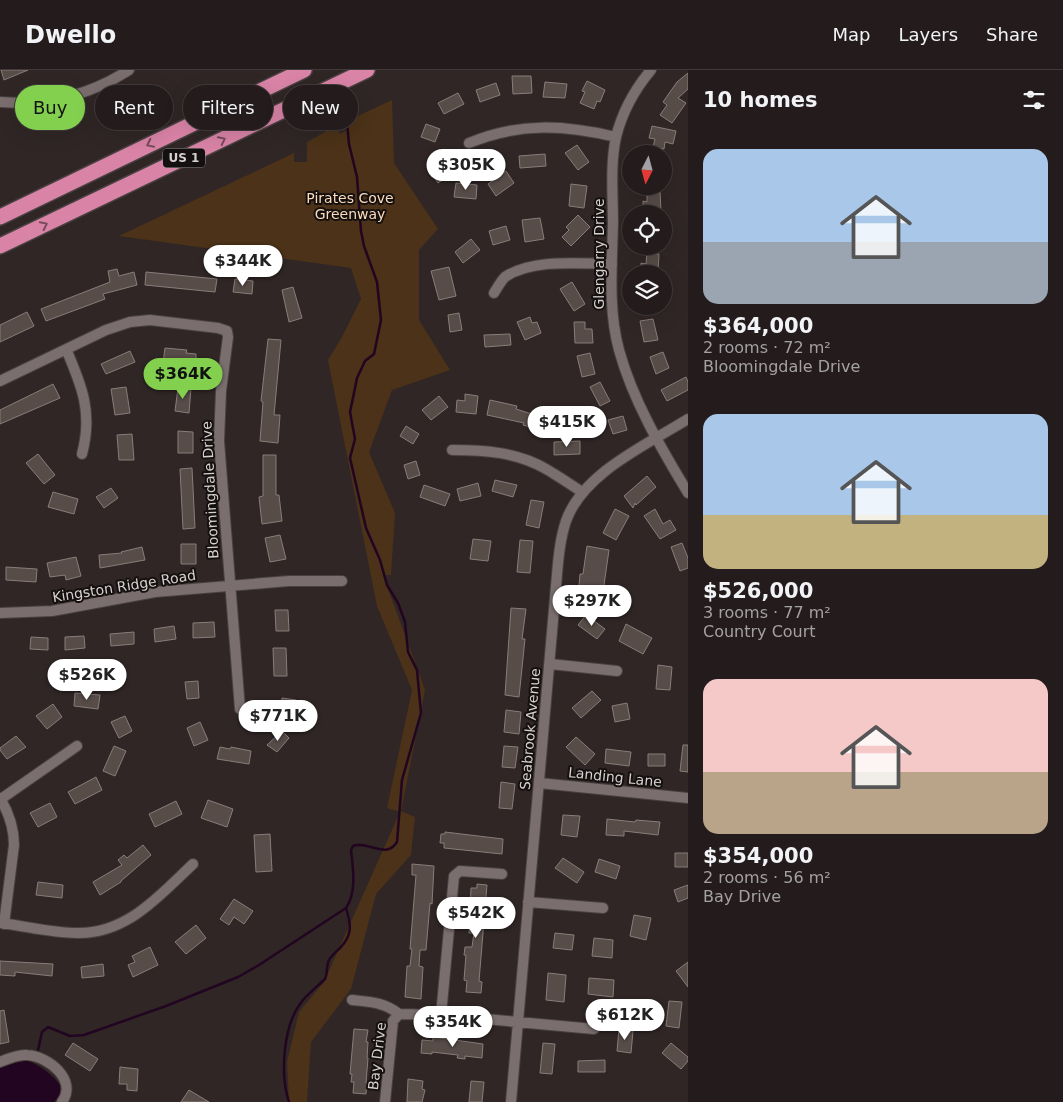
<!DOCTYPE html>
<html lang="en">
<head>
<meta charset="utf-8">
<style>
	body { margin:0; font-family:"DejaVu Sans",sans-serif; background:#2c2525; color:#f1f3f6; height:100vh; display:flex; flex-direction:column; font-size:19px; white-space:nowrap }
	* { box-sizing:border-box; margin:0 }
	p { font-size:16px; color:#a3a1a3 }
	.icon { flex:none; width:28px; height:28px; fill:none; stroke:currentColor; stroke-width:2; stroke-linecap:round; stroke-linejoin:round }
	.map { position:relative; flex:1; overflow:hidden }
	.drawer { display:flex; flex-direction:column; background:#241c1c; width:375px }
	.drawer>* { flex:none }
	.guide { position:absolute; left:15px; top:15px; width:475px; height:45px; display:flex; gap:10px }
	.needle { width:32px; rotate:186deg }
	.buttons { position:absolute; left:622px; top:75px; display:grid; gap:10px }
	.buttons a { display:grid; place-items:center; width:50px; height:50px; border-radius:50%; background:#241c1c; box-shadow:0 5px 20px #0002,0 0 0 1px #413a3b; font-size:25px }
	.price { position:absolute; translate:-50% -42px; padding:0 11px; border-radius:18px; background:#fff; color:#222; font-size:16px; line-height:32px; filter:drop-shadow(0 1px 2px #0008) }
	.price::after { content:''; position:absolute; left:50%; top:30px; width:15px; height:11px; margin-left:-8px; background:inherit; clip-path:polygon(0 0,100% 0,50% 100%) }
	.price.active { background:#83d04e; color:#111 }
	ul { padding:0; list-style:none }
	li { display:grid; align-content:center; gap:10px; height:265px; padding:0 15px }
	li span { display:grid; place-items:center; height:155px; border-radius:15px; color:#555 }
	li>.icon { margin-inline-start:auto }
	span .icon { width:90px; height:90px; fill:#fffc; stroke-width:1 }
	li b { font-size:21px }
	h2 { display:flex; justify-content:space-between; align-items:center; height:60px; padding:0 15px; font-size:21px }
	.chip { padding:0 18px; border-radius:22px; background:#241c1c; box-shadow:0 5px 20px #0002,0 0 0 1px #413a3b; font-size:18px; line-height:45px }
	.chip.active { background:#83d04e; color:#111 }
	header { display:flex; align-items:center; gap:30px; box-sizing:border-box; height:70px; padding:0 25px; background:#241c1c; border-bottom:1px solid #413a3b }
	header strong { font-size:24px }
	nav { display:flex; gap:28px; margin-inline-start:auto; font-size:18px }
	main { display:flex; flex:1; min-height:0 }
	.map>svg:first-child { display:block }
	.green { fill:#4b3218 }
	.water { fill:#220520 }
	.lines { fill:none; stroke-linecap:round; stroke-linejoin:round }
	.stream { stroke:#220520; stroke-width:2.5 }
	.building { fill:#574c48; stroke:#897d79 }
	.minor-casing { stroke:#494141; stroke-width:12 }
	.motorway-casing { stroke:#494141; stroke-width:18 }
	.minor { stroke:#7a6e6e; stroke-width:10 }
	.motorway { stroke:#d983a6; stroke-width:15 }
	.oneway { stroke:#774a5b }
	.labels { text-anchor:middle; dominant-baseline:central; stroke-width:4; stroke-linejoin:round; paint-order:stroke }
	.shield { fill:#151010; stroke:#9c9696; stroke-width:1 }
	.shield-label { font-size:12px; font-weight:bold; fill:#d6d0cf }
	.park-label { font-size:14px; fill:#fddbbb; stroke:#151010 }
	.street-label { font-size:14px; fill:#d6d0cf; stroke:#151010 }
</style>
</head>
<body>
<header>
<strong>Dwello</strong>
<nav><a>Map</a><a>Layers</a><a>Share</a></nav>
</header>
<main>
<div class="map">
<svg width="688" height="1032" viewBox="0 0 688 1032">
	<rect width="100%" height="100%" fill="#302626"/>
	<!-- green -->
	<path class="green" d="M392,30L394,93L438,159L419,180V250L450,300L392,320L369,382L395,443L391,505H383L425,620L401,741L415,747L411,785L376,824L351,919L311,972L307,1032H289L287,992L299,942L324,912L400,742L387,738L412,620L377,536L328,290L342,267L361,229L351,198L119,166L294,83V92H307V72L336,56L340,64L346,61L345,52Z"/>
	<!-- water -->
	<path class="water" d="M26,990C41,996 51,1003 61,1016L60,1025L54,1032H0V997Z"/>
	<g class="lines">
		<!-- stream -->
		<path class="stream" d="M38,980L42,962L48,957L70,966L84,965L166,936L238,907L259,895L346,838C357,822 353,798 351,780L353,776C367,770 386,790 397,772L402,710L421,643L417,600L408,582L405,552L398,533L387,515L380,490L366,458L350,388L355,369L350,342L354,323L357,308L365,291L374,284L381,250L377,212L364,176L361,161L357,107L349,74L345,32
			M289,1032C280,1006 283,957 300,934C306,925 317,917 325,909C328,903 326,896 329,890C332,885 336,882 340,878C353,865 351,854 346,838"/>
	</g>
	<!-- building -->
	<path class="building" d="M1,0H28L4,10Z
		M688,3V19L678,28L686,33L672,53L660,45L667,35L663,32L677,12Z
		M512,6H531L532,23L513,24Z
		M587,11L605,20L600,32L597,31L594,39L580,33L585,22L582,21Z
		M545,12L567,14L565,28L543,27Z
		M496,13L500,25L480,32L476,20Z
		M458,23L464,34L444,44L438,33Z
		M426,54L440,59L435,72L421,67Z
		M652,56L676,61L673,74L665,72L664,79L653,77L655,69L649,68Z
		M577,75L589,92L578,100L565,83Z
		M545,84L546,96L520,98L519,86Z
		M438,90L449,106L438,113L427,97Z
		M506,101L514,113L496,126L488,114Z
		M456,113L477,115L476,129L454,127Z
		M571,114L587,116L584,138L569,136Z
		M647,120H660L661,143H643V131L647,132Z
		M578,145L590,157L571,176L562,167L569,160L566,157Z
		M540,148L544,169L525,172L522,150Z
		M506,156L510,170L493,175L489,161Z
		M471,169L480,180L463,193L455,182Z
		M647,183L659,184L658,204H641V193L646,194Z
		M449,197L456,226L439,230L431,201Z
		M117,199L119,206L134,202L137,215L103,224L105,229L46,251L41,239L110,212L108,201Z
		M146,202L217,209L215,222L145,215Z
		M235,209L253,211L252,224L233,222Z
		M572,212L585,234L574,241L560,219Z
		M293,217L302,248L289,252L282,220Z
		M27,242L34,256L0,272V255Z
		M459,243L462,260L450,262L448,245Z
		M530,247L532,253L537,252L541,263L525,270L517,252Z
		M653,249L658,270L644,272L640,251Z
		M574,252H585V259H592L593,273H575Z
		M510,264L511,275L485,277L484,265Z
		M268,269L281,270L274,345H280L278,373L260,371L263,332L261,331Z
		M165,278L187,280L186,283L196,284V289H203L202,299L193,298V296L163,293Z
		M130,281L135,292L106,304L101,294Z
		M663,282L669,298L656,304L650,287Z
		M590,283L595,304L582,307L577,286Z
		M686,307L688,312V320L667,331L661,320Z
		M600,312L610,331L600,336L590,317Z
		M53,314L60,328L0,354V340Z
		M126,317L130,343L115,345L111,319Z
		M178,318H191L189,343L175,341Z
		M465,324L478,326L476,344L456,342L457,330L465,331Z
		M439,326L448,337L431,350L422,340Z
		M490,330L517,336L516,339L541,347L538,359L523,355L524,353L487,345Z
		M623,346L627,360L613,364L608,350Z
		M406,356L419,364L413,374L400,366Z
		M178,361L193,362V383H178Z
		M132,364L134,390H119L117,365Z
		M580,371V384L554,385V372Z
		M38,384L55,405L44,414L26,393Z
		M263,385H276V425H279L282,451L262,454L259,427L263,426Z
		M416,391L420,405L408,409L404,395Z
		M192,398L195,458L183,459L180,399Z
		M647,406L656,417L636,435L635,433L633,438L624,426Z
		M495,410L517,415L513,427L492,421Z
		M478,413L481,426L460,431L457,419Z
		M424,415L450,424L445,436L420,427Z
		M111,418L118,428L104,438L96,427Z
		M53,422L78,429L74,444L48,437Z
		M531,430L544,432L539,458L526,455Z
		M615,439L629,446L616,470L603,463Z
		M655,439L663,454L670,450L676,460L660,469L644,446Z
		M280,465L286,489L270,492L265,468Z
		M473,469L491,471L488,491L470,489Z
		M520,470L533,471L530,503L517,502Z
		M682,473L688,488V498L680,501L671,477Z
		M181,474H196V494H181Z
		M587,476L609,480L602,529L578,527L580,504H583Z
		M142,477L145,490L100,498L99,485L122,483L121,482Z
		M76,487L81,506L66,510L65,505L50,507L47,493Z
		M6,497L37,499L36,512L6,510Z
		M511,538L526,539L522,569H525L519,627L505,625Z
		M275,540H288L289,561H276Z
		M586,545L605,559L597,569L578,555Z
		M214,552L215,567L193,568V553Z
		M626,554L652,568L643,584L619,571Z
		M174,556L176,569L155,572L154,559Z
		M134,562V574L111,576L110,564Z
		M84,566L85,578L65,580V567Z
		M31,567L48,568V580L30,579Z
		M273,578H286L287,606H274Z
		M658,595L672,597L670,620L656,619Z
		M198,611L199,628L187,629L185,612Z
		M592,621L601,630L581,648L572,638Z
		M75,623L100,625L98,639L74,636Z
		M282,628L296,630L294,649L280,647Z
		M627,633L630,649L615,652L612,636Z
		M53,634L62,647L47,659L36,646Z
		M506,640L521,642L519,664L504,662Z
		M125,646L132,661L119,668L111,652Z
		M200,652L208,670L194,676L187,658Z
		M282,661L289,668L277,682L267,675Z
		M16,666L26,677L7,689L0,680V678Z
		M576,667L595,684L585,695L566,677Z
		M683,675H688V702L680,701Z
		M114,676L126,681L115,706L103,701Z
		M504,676L518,677L515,698L502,697Z
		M220,677L230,679L231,677L251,681L249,694L217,689Z
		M606,679L631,682L629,696L605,693Z
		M648,684H665V696H648Z
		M96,707L102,720L75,734L68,722Z
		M501,712L515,714L512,739L499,738Z
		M208,730L233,739L227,757L201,748Z
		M176,731L182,744L155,757L149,744Z
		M50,733L57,747L38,757L30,743Z
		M563,745L580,746L577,767L561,765Z
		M607,749L635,752L636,750L660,752L658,765L624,761V766L606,765Z
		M445,762L503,769L502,784L444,778V773H440L441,764H445Z
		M270,764L272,801L256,802L254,765Z
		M143,775L151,785L121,811V812L100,825L93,812L122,795L118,790L124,785L127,788Z
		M675,783H688V797H675Z
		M563,788L584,802L577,813L555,798Z
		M599,789L620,796L616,809L595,802Z
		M412,794L434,796L432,834L430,833L426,880H420L419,896L423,897L421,929L405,927L407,896H410L412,879H410L416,805H412Z
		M38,812L63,815L62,828L36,825Z
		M477,814L487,815L479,911L482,912L481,923L466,922L467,911L464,910L466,885H464L465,877H472L474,863H469L471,818H477Z
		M688,815V828L678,832L674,820Z
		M234,829L253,841L244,854L234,847L229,855L220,849Z
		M634,845L651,848L646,870L630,866Z
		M196,855L206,868L186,884L175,872Z
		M555,863L574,865L572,880L553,878Z
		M594,868L613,870L612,888L592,886Z
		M150,877L158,895L133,907L128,895L135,892L132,886Z
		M0,891L53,894L52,906L15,902V906L0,905Z
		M688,892V917L676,901Z
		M103,894L104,906L82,908L81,897Z
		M548,903L566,905L564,932L546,930Z
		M589,908L614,910L613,927L588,924Z
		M669,931L682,932L679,958L666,956Z
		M4,940L9,972L0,974V941Z
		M354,959L368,960L366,972H368L367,988H368L366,1013H367L366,1024L353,1023L354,1012H351L352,1004H350Z
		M619,959L633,961L631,983L617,981Z
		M433,967L483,974L482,988L465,986V989L457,988L458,985L432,982V984L421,983L422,970L433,971Z
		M73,973L98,989L90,1001L65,985Z
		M543,973L555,974L552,1004L540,1003Z
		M671,973L688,987V991L681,999L662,983Z
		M605,990V1002H578V991Z
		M120,997L138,999L137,1021L127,1020V1014H119Z
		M408,1009L423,1011L422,1019L425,1020L422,1032H407Z
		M471,1011L484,1012L482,1032H469Z
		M189,1020L209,1032H181Z"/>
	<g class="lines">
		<defs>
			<path id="minor" d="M651,0C635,19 622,43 616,67C610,95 613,126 613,154C612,195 608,240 619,280C633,331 661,378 688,423
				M0,32C46,36 90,25 129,0
				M469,73C520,52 564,55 616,67
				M494,223C497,218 501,211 505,207C533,188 581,194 612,194
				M66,279C82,316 93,343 82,384
				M0,311L106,260L130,252L150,250L218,258L227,261L228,267L221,321L219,371L240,639
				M452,380C484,380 517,382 546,399C558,406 570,414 582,422
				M0,543L52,541L155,522L289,511H342
				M550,594L617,601
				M539,713L688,728
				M0,728C9,743 14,757 14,775L4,854
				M1,729L77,676
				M528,832L603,838
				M0,853C25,856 51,863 77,863C127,864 159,826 193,794
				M352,930C370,932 384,932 399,944
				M441,945L454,806L460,801L502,804
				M0,992C7,989 18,984 27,985C48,986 78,1010 62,1032
				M385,1032L393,951L399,944L441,945L594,959
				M511,1032L556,516C558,494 559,472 566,451C583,403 646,375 688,349"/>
			<path id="motorway" d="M0,147L304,0
				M0,176L367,0"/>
		</defs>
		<!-- minor casing -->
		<use href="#minor" class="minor-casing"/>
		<!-- motorway casing -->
		<use href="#motorway" class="motorway-casing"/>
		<!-- minor -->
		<use href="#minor" class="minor"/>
		<!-- motorway -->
		<use href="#motorway" class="motorway"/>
	</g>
	<!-- one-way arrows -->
	<defs><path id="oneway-chevron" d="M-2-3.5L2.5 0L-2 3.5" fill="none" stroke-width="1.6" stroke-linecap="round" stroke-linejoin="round" transform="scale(1.25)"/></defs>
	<g class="oneway">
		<use href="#oneway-chevron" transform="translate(222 70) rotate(-26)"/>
		<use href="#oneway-chevron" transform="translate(150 74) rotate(154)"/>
		<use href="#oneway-chevron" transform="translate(44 155) rotate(-26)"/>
	</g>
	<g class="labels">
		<!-- shield labels -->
		<rect class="shield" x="163" y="78.5" width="42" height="19" rx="4"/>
		<g class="shield-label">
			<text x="184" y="88">US 1</text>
		</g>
		<!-- park labels -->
		<g class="park-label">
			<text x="350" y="128">Pirates Cove<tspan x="350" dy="16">Greenway</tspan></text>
		</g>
		<!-- street labels -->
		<g class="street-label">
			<text transform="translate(599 184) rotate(-90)">Glengarry Drive</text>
			<text transform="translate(210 420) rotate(-93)">Bloomingdale Drive</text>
			<text transform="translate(124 516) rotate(-9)">Kingston Ridge Road</text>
			<text transform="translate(530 659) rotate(-85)">Seabrook Avenue</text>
			<text transform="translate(615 707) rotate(6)">Landing Lane</text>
			<text transform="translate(377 986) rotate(-83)">Bay Drive</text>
		</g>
	</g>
</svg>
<div class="buttons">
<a><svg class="needle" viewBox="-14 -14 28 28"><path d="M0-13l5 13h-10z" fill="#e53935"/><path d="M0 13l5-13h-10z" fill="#a3a1a3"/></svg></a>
<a><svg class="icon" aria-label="locate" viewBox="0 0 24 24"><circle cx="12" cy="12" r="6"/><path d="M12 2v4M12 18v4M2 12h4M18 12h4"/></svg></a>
<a><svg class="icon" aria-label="layers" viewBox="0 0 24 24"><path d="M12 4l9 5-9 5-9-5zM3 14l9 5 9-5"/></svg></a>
</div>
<b class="price" style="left:466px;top:121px">$305K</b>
<b class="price" style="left:243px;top:217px">$344K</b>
<b class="price active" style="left:183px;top:330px">$364K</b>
<b class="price" style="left:567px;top:378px">$415K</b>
<b class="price" style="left:592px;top:557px">$297K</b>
<b class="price" style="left:87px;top:631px">$526K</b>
<b class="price" style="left:278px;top:672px">$771K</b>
<b class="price" style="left:476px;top:869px">$542K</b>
<b class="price" style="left:625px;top:971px">$612K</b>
<b class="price" style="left:453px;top:978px">$354K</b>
<div class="guide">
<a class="chip active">Buy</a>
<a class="chip">Rent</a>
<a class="chip">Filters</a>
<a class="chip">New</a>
</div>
</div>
<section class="drawer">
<h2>10 homes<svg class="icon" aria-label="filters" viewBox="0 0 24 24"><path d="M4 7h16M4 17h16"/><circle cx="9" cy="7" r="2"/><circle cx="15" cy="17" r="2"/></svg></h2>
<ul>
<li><span style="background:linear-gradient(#a9c7e8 60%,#9aa5b1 0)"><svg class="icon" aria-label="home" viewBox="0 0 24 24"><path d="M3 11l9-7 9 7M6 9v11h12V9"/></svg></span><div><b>$364,000</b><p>2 rooms · 72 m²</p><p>Bloomingdale Drive</p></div></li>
<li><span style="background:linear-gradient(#a9c7e8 65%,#c2b280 0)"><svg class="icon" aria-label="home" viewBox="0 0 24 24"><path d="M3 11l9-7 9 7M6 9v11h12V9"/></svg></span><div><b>$526,000</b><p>3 rooms · 77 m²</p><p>Country Court</p></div></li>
<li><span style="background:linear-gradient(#f6c9c9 60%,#b9a48a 0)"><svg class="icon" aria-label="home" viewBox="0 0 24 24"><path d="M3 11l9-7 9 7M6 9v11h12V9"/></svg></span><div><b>$354,000</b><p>2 rooms · 56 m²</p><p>Bay Drive</p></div></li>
</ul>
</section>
</main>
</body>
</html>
